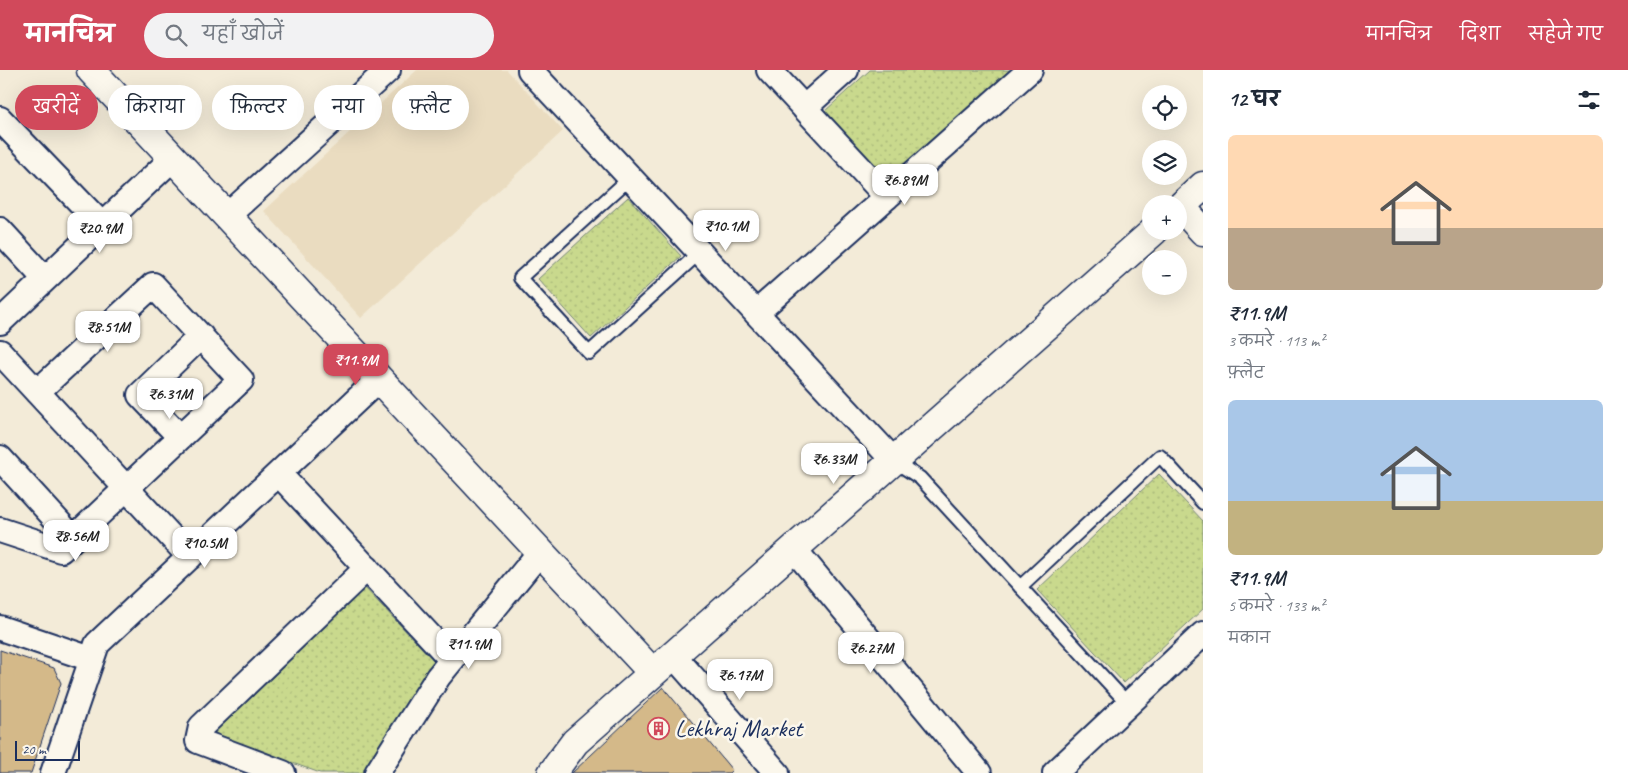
<!DOCTYPE html>
<html lang="hi">
<head>
<meta charset="utf-8">
<style>
	body { margin:0; font-family:Caveat,"Playpen Sans Deva",sans-serif; background:#f2f2f3; color:#1f2937; height:100vh; display:flex; flex-direction:column; font-size:19px; white-space:nowrap }
	* { box-sizing:border-box; margin:0 }
	p { font-size:16px; color:#747a83 }
	.icon { flex:none; width:28px; height:28px; fill:none; stroke:currentColor; stroke-width:2; stroke-linecap:round; stroke-linejoin:round }
	.map { position:relative; flex:1; overflow:hidden }
	.panel { display:flex; flex-direction:column; background:#fff; width:425px }
	.panel>* { flex:none }
	.hud { position:absolute; left:15px; top:15px; width:475px; height:45px; display:flex; gap:10px }
	.fabs { position:absolute; left:1142px; top:15px; display:grid; gap:10px }
	.fabs a { display:grid; place-items:center; width:45px; height:45px; border-radius:50%; background:#fff; box-shadow:0 5px 20px #0002; font-size:25px }
	.scale { position:absolute; left:15px; bottom:12px; width:65px; box-sizing:border-box; padding-left:5px; border:2px solid #1b2f5e; border-top:0; font-size:14px; line-height:18px; white-space:nowrap; color:#1b2f5e; -webkit-text-stroke:4px #fbf7ec; paint-order:stroke }
	.price { position:absolute; translate:-50% -42px; padding:0 11px; border-radius:10px; background:#fff; color:#222; font-size:16px; line-height:32px; filter:drop-shadow(0 1px 2px #0008) }
	.price::after { content:''; position:absolute; left:50%; top:30px; width:15px; height:11px; margin-left:-8px; background:inherit; clip-path:polygon(0 0,100% 0,50% 100%) }
	.price.selected { background:#d1495b; color:#fff }
	ul { padding:0; list-style:none }
	li { display:grid; align-content:center; gap:10px; height:265px; padding:0 25px }
	li span { display:grid; place-items:center; height:155px; border-radius:8px; color:#555 }
	li>.icon { margin-inline-start:auto }
	span .icon { width:90px; height:90px; fill:#fffc; stroke-width:1 }
	li b { font-size:21px }
	h2 { display:flex; justify-content:space-between; align-items:center; height:60px; padding:0 25px; font-size:21px }
	.pill { padding:0 18px; border-radius:22px; background:#fff; box-shadow:0 5px 20px #0002; font-size:18px; line-height:45px }
	.pill.selected { background:#d1495b; color:#fff }
	header { display:flex; align-items:center; gap:30px; box-sizing:border-box; height:70px; padding:0 25px; background:#d1495b; color:#fff }
	header strong { font-size:24px }
	nav { display:flex; gap:28px; margin-inline-start:auto; font-size:18px }
	.search { width:350px; height:45px; background:#f2f2f3; display:flex; align-items:center; gap:12px; box-sizing:border-box; padding:0 18px; border-radius:28px; color:#747a83; font-size:19px }
	main { display:flex; flex:1; min-height:0 }
	.map>svg:first-child { display:block }
	.built { fill:#eadcc0 }
	.park { fill:url(#park-dots); stroke:#728476 }
	.building { fill:#d4b989; stroke:#1b2f5e }
	.lines { fill:none; stroke-linecap:round; stroke-linejoin:round }
	.lane-casing { stroke:#1b2f5e; stroke-width:16 }
	.street-casing { stroke:#1b2f5e; stroke-width:28 }
	.secondary-casing { stroke:#1b2f5e; stroke-width:31 }
	.lane { stroke:#fbf7ec; stroke-width:12 }
	.street { stroke:#fbf7ec; stroke-width:24 }
	.secondary { stroke:#fbf7ec; stroke-width:28 }
	.labels { text-anchor:middle; dominant-baseline:central; stroke-width:5; stroke-linejoin:round; paint-order:stroke }
	.poi-label { font-size:24px; fill:#1b2f5e; stroke:#fbf7ec; text-anchor:start }
</style>
</head>
<body>
<header>
<strong>मानचित्र</strong>
<div class="search"><svg class="icon" aria-label="search" viewBox="0 0 24 24"><circle cx="10" cy="10" r="6"/><path d="M15 15l6 6"/></svg>यहाँ खोजें</div>
<nav><a>मानचित्र</a><a>दिशा</a><a>सहेजे गए</a></nav>
</header>
<main>
<div class="map">
<svg width="1203" height="703" viewBox="0 0 1203 703">
	<defs>
		<pattern id="park-dots" width="8" height="8" patternUnits="userSpaceOnUse" patternTransform="scale(1.25)"><rect width="8" height="8" fill="#c9d98d"/><path d="M2 2h.1M6 6h.1" fill="none" stroke="#acbb7c" stroke-width="1.8" stroke-linecap="round"/></pattern>
	</defs>
	<rect width="100%" height="100%" fill="#f3ebd8"/>
	<filter id="ink" filterUnits="userSpaceOnUse"><feTurbulence type="fractalNoise" baseFrequency=".02" numOctaves="2"/><feDisplacementMap in="SourceGraphic" scale="10" xChannelSelector="R" yChannelSelector="G"/><feConvolveMatrix kernelMatrix="1 2 1 2 8 2 1 2 1" color-interpolation-filters="sRGB"/></filter>
	<g filter="url(#ink)">
		<!-- built -->
		<path class="built" d="M417,0H507L563,61L361,248L264,141Z"/>
		<!-- park -->
		<path class="park" d="M870,0H1013L891,113L825,41Z
			M628,127L681,186L591,268L538,209Z
			M1159,404L1203,451V539L1124,613L1037,520Z
			M365,518L434,591L365,703H320L213,664Z"/>
		<!-- building -->
		<path class="building" d="M0,580L54,598L61,613L31,703H0Z
			M663,617L732,700L729,703H572Z"/>
		<g class="lines">
			<defs>
				<path id="lane" d="M630,108L520,208L589,283L700,182
					M894,391L920,408L1128,634
					M1020,517L1160,386L1203,433"/>
				<path id="street" d="M530,0L894,391
					M769,0L887,127
					M804,38L846,0
					M0,49L102,155
					M227,146L388,0
					M0,160L45,209
					M756,243L1030,0
					M0,252L173,88
					M0,282L190,487
					M180,367L140,325L201,266
					M0,388L73,468
					M279,404L452,590
					M0,460L61,480L241,310L153,215L37,322
					M794,479L979,703
					M0,558L91,589
					M673,585L777,703
					M53,703L97,574L379,309
					M283,703L198,671L201,657L367,498
					M377,703L438,607L540,482
					M1055,703L1203,564"/>
				<path id="secondary" d="M91,0L653,603
					M1181,137L1203,161
					M1179,138L1203,116
					M552,703L575,672L1154,161"/>
			</defs>
			<!-- lane casing -->
			<use href="#lane" class="lane-casing"/>
			<!-- street casing -->
			<use href="#street" class="street-casing"/>
			<!-- secondary casing -->
			<use href="#secondary" class="secondary-casing"/>
			<!-- lane -->
			<use href="#lane" class="lane"/>
			<!-- street -->
			<use href="#street" class="street"/>
			<!-- secondary -->
			<use href="#secondary" class="secondary"/>
		</g>
	</g>
	<!-- icons -->
	<defs>
		<symbol id="building-ring" viewBox="-11 -11 22 22"><circle r="9.5" fill="#fbf7ec" stroke="#d1495b" stroke-width="1.5"/><path d="M-4-6H4V6H1V3H-1V6H-4ZM-2.5-4.3h1.7v1.8h-1.7ZM.8-4.3h1.7v1.8H.8ZM-2.5-1h1.7V.8h-1.7ZM.8-1h1.7V.8H.8Z" fill="#d1495b"/></symbol>
	</defs>
	<g fill-rule="evenodd">
		<use href="#building-ring" x="646" y="646" width="25" height="25"/>
	</g>
	<g class="labels">
		<!-- poi labels -->
		<g class="poi-label">
			<text x="675" y="658">Lekhraj Market</text>
		</g>
	</g>
</svg>
<div class="fabs">
<a><svg class="icon" aria-label="locate" viewBox="0 0 24 24"><circle cx="12" cy="12" r="6"/><path d="M12 2v4M12 18v4M2 12h4M18 12h4"/></svg></a>
<a><svg class="icon" aria-label="layers" viewBox="0 0 24 24"><path d="M12 4l9 5-9 5-9-5zM3 14l9 5 9-5"/></svg></a>
<a>+</a>
<a>−</a>
</div>
<div class="scale">20 m</div>
<b class="price" style="left:905px;top:136px">₹6.89M</b>
<b class="price" style="left:726px;top:182px">₹10.1M</b>
<b class="price" style="left:100px;top:184px">₹20.9M</b>
<b class="price" style="left:108px;top:283px">₹8.51M</b>
<b class="price selected" style="left:356px;top:316px">₹11.9M</b>
<b class="price" style="left:170px;top:350px">₹6.31M</b>
<b class="price" style="left:834px;top:415px">₹6.33M</b>
<b class="price" style="left:76px;top:492px">₹8.56M</b>
<b class="price" style="left:205px;top:499px">₹10.5M</b>
<b class="price" style="left:469px;top:600px">₹11.9M</b>
<b class="price" style="left:871px;top:604px">₹6.27M</b>
<b class="price" style="left:740px;top:631px">₹6.17M</b>
<div class="hud">
<a class="pill selected">खरीदें</a>
<a class="pill">किराया</a>
<a class="pill">फ़िल्टर</a>
<a class="pill">नया</a>
<a class="pill">फ़्लैट</a>
</div>
</div>
<section class="panel">
<h2>12 घर<svg class="icon" aria-label="filters" viewBox="0 0 24 24"><path d="M4 7h16M4 17h16"/><circle cx="9" cy="7" r="2"/><circle cx="15" cy="17" r="2"/></svg></h2>
<ul>
<li><span style="background:linear-gradient(#ffd9b3 60%,#b9a48a 0)"><svg class="icon" aria-label="home" viewBox="0 0 24 24"><path d="M3 11l9-7 9 7M6 9v11h12V9"/></svg></span><div><b>₹11.9M</b><p>3 कमरे · 113 m²</p><p>फ़्लैट</p></div></li>
<li><span style="background:linear-gradient(#a9c7e8 65%,#c2b280 0)"><svg class="icon" aria-label="home" viewBox="0 0 24 24"><path d="M3 11l9-7 9 7M6 9v11h12V9"/></svg></span><div><b>₹11.9M</b><p>5 कमरे · 133 m²</p><p>मकान</p></div></li>
</ul>
</section>
</main>
</body>
</html>
